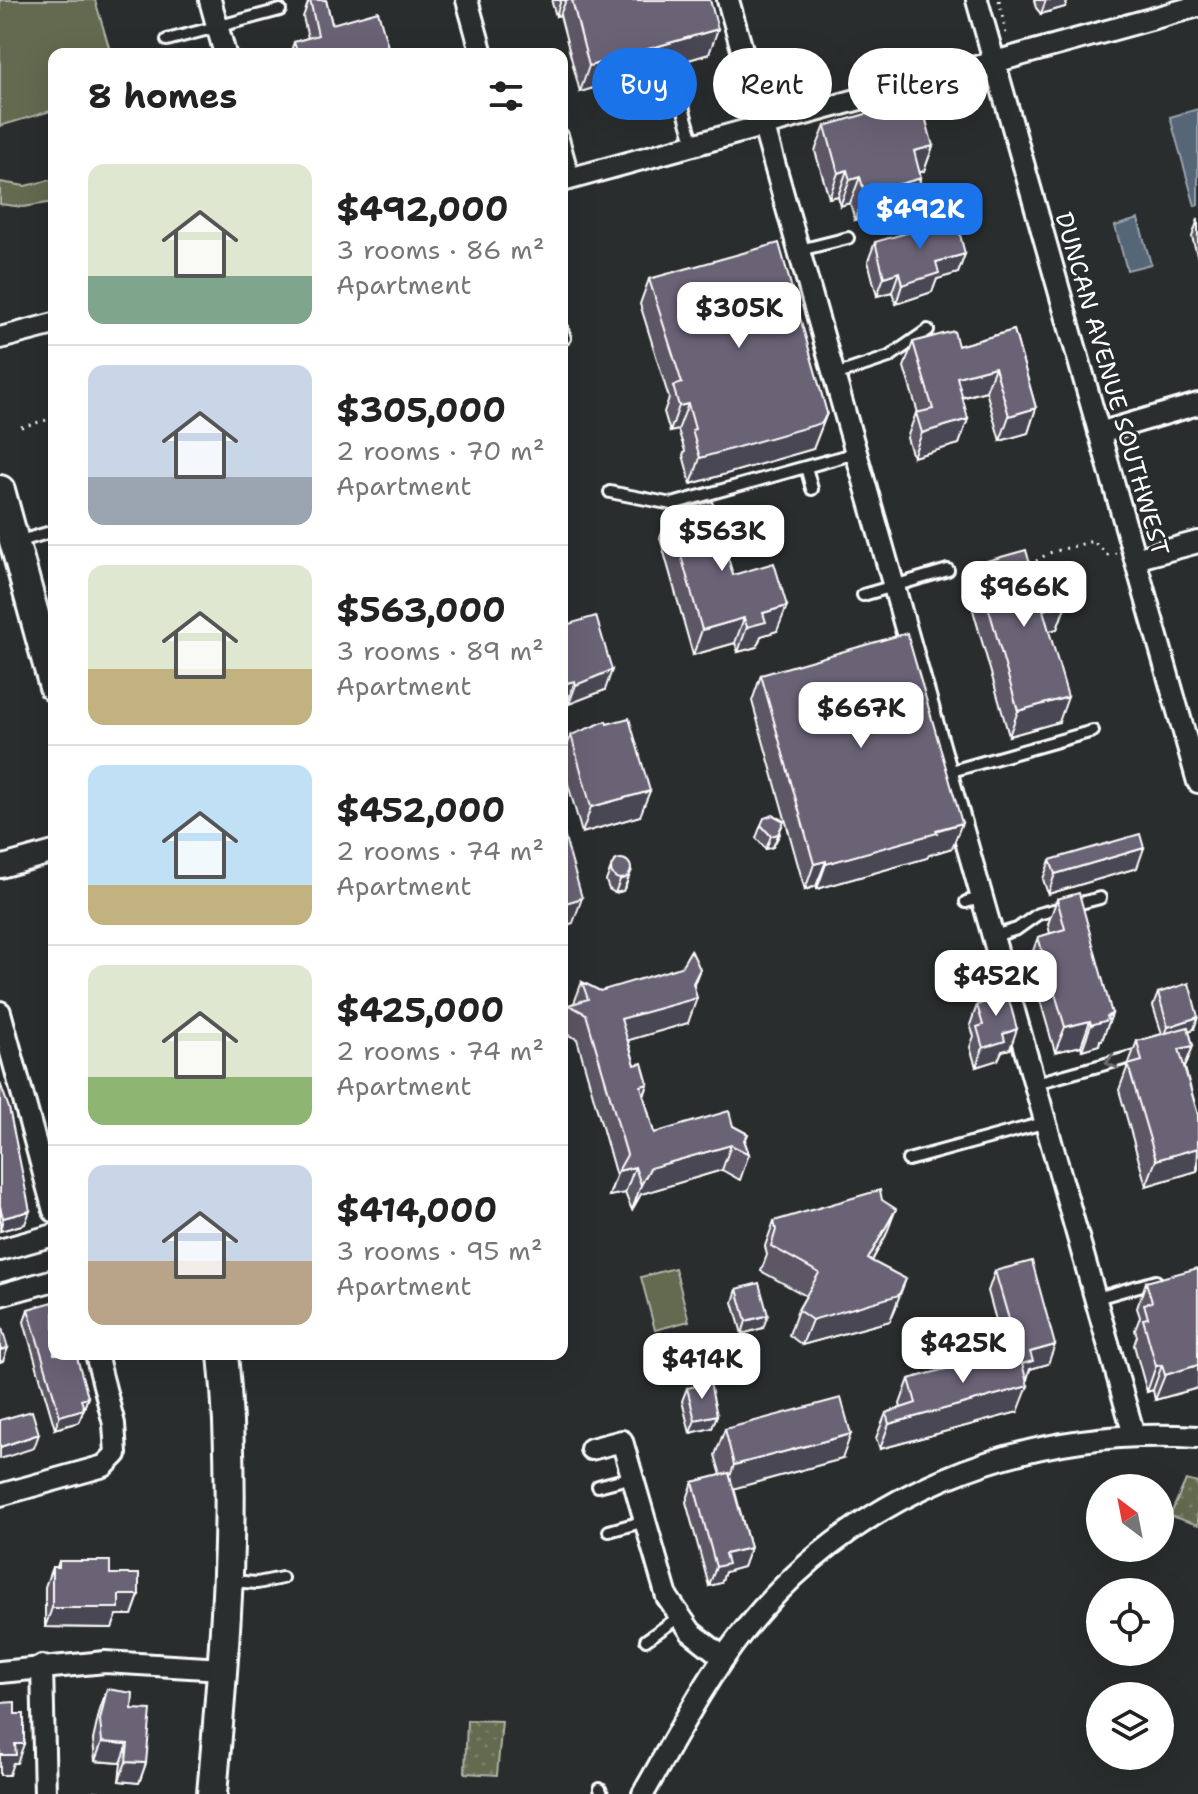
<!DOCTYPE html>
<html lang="en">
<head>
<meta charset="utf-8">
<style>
	body { margin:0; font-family:"Shantell Sans",sans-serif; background:#f6f6f6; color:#222; height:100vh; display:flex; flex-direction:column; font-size:30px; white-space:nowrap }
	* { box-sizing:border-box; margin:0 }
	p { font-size:26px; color:#767676 }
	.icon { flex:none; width:44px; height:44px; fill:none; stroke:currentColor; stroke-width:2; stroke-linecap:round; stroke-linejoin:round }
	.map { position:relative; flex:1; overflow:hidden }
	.sheet { position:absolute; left:48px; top:48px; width:520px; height:1312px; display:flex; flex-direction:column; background:#fff; border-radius:16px; box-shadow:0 8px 32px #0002 }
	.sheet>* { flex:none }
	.top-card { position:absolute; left:592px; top:48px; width:486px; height:72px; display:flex; gap:16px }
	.needle { width:52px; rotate:328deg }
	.controls { position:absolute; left:1086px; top:1474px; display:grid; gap:16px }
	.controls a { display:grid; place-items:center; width:88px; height:88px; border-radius:50%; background:#fff; box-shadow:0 8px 32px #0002; font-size:40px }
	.price { position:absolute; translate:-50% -68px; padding:0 18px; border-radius:16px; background:#fff; color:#222; font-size:26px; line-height:52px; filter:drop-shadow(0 2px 4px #0008) }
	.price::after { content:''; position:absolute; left:50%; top:48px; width:24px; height:18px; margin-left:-12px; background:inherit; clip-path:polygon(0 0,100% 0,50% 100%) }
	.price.active { background:#1a73e8; color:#fff }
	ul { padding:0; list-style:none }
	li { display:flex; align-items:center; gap:24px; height:200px; padding:0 40px }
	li+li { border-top:2px solid #e0e0e0 }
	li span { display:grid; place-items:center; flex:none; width:224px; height:160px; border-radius:16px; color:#555 }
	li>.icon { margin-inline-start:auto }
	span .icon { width:96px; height:96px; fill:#fffc; stroke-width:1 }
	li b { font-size:34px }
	h2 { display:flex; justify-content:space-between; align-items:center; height:96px; padding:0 40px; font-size:34px }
	.tag { padding:0 28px; border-radius:36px; background:#fff; box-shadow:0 8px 32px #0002; font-size:28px; line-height:72px }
	.tag.active { background:#1a73e8; color:#fff }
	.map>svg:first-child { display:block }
	.grass { fill:#636a4f; stroke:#b1b4a7; stroke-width:2 }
	.park { fill:url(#park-dots); stroke:#b1b4a7; stroke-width:2 }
	.water { fill:#546677; stroke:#98a3ad; stroke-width:2 }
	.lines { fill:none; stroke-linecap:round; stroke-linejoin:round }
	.lane-casing { stroke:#fff; stroke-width:16 }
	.street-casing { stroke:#fff; stroke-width:26 }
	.secondary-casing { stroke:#fff; stroke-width:34 }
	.path { stroke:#fff; stroke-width:3; stroke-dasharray:2 6; stroke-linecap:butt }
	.lane { stroke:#2a2d2e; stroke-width:10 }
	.street { stroke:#2a2d2e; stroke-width:20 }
	.secondary { stroke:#2a2d2e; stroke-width:28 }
	.wall { fill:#5b5665; stroke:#fff; stroke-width:2 }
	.shaded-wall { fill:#4a4653; stroke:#fff; stroke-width:2 }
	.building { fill:#6a6476; stroke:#fff; stroke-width:2 }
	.oneway { stroke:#6a6c6d }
	.labels { text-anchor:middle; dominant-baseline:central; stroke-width:6; stroke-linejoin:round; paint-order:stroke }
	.street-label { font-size:24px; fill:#fff; stroke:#2a2d2e }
</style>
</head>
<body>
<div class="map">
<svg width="1198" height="1794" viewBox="0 0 1198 1794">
	<defs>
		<pattern id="park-dots" width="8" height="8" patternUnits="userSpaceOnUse" patternTransform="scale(2)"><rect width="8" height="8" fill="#636a4f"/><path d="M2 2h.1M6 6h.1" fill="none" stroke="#7a8069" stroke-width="1.8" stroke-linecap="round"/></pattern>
	</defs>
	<rect width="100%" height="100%" fill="#2a2d2e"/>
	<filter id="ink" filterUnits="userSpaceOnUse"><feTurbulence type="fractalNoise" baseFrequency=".0125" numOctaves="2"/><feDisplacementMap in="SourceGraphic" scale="16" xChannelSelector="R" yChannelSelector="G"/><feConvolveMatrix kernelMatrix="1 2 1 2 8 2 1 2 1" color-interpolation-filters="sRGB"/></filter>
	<g filter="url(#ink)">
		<!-- grass -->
		<path class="grass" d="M0,0H95L111,54H54V110L0,126Z
			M54,179V202L23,207L0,204V182L25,186Z
			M675,1268L689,1321L655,1330L641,1277Z"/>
		<!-- park -->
		<path class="park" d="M1186,1480L1198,1483V1525L1170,1516Z
			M467,1720L502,1721L497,1775L465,1773Z"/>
		<!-- water -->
		<path class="water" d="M1198,109V205L1195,206L1170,117Z
			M1138,219L1151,264L1127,270L1115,226Z"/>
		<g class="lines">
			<defs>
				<path id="lane" d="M167,40L280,10
					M925,60L931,79
					M882,73L886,91
					M814,92L819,110
					M680,97L694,145
					M562,135L574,178
					M800,250L848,238
					M562,329L565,338
					M835,375L889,357L928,330
					M806,467L812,489
					M610,492L672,504L856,453
					M17,542L54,531
					M863,595L948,570
					M948,772L1093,731
					M966,902L983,897
					M994,936L1017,929L1038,914L1100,898
					M1036,1083L1142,1054
					M908,1160L1047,1122
					M1097,1298L1156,1281
					M598,1486L632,1477
					M609,1531L645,1521
					M231,1581L257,1583L282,1578
					M646,1640L679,1617
					M600,1789L602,1794"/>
				<path id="street" d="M210,0L225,54
					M467,0L482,54
					M728,0L1134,1435
					M977,0L1198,782
					M562,181L1198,6
					M0,338L54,324
					M1099,433L1198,404
					M1135,559L1198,542
					M0,867L54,852
					M0,1012L54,1211
					M0,1250L54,1235
					M0,1295L54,1280
					M591,1449L622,1441L667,1597L691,1632L724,1658
					M0,1495L104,1466L116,1454L114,1424L96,1354
					M42,1666L45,1794
					M0,1672L105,1662L223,1669
					M643,1794C674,1740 703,1683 742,1633C853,1493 1021,1426 1198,1437"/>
				<path id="secondary" d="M0,490L54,687
					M212,1794C225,1647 238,1501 223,1354"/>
			</defs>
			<!-- lane casing -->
			<use href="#lane" class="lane-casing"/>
			<!-- street casing -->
			<use href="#street" class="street-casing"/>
			<!-- secondary casing -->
			<use href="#secondary" class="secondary-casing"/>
			<!-- path -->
			<path class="path" d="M999,0L1006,34
				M21,427L54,418
				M1036,561L1049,553L1093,541L1108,555L1116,553"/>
			<!-- lane -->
			<use href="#lane" class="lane"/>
			<!-- street -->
			<use href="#street" class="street"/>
			<!-- secondary -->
			<use href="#secondary" class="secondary"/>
		</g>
		<!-- wall -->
		<path class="wall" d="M309,0H326L332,24L390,54H290L294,42L308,38L303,17Z
			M553,0H710L709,54L580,92L560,15L556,16L552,3Z
			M1034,0H1068L1065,7L1041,14L1036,8Z
			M825,126L933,146L924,171L920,172L912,204L855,220L850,203L840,206L838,196L829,198L815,151Z
			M1198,219V258L1192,237Z
			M875,242L965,254L958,273L937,279L932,292L896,304L892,292L877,296L868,261Z
			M649,279L827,413L813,449L691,484L683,455L685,451L678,430L670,432L664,412L669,398L640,304Z
			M1014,330L1036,408L1028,433L1000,441L986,391L962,398L968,419L959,444L913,457L907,438L916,413H918L904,367L913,342L958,346Z
			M669,513L733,575L777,631L761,636L757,647L738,652L735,643L693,655L660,538Z
			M976,564L1066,604L1057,629L1049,631L1059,722L1009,736L967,589Z
			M596,616L605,690L569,704L568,700Z
			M761,675L952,848L929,855L927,858L817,889L816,886L805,890L752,701Z
			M571,735L640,816L582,833L562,763V759Z
			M761,825L780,834L773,847L766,849L756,838Z
			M1050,860L1137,868L1048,894L1043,879Z
			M611,868L627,883L623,891L615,893L609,889L606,881Z
			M1057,899L1112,1014L1102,1040H1100L1099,1045L1082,1050L1081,1046L1055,1052L1029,962L1038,937L1050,934L1048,924Z
			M582,982L600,991L694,986L688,1023L628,1040L635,1065L648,1084L644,1097L654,1133L733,1126L748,1134L745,1142L749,1154L740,1180L722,1170L641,1194L632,1210L625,1193L609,1196L616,1176L577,1039L562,1032V1023L569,1005L574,1003Z
			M988,990L1010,1049L1002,1051L998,1060L976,1067L970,1047L974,1036L970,1025L977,1005L983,1003Z
			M1158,993L1194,1029L1189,1031L1193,1046L1185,1068L1198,1115V1169L1197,1171L1146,1186L1119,1090L1137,1041L1162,1034L1153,1006Z
			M0,1083L25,1224L0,1231Z
			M774,1221L886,1235L872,1261L897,1305L890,1321L802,1345L789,1335L798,1310L806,1296L761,1271L767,1255L765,1246Z
			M995,1271L1048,1364L1030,1369L1018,1412L880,1449L876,1438L886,1413L901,1408L900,1404L909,1379L1005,1353L988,1291Z
			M1146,1282L1198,1388L1155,1400L1153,1390L1147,1392L1134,1345L1137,1336L1135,1330L1140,1317L1137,1308Z
			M737,1289L763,1328L742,1334L733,1302Z
			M54,1306L88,1397L79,1422L55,1429L24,1322L28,1309Z
			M687,1388L717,1415L712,1428L690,1433L682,1401Z
			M725,1429L842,1459L734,1488L750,1548L743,1567L725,1572L721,1583L709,1586L686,1502L693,1482L721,1475L715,1455Z
			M59,1561L110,1574L139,1595L132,1615H117L112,1628L45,1627V1587L52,1567H57Z
			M107,1689L132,1709L146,1763L139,1783L119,1781L121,1763L95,1761L93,1740L100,1709Z"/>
		<!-- shaded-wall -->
		<path class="shaded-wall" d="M561,0H566L560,15L556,16Z
			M1046,0H1068L1065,7L1041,14Z
			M718,29L709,54L580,92L589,66Z
			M933,146L924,171L904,177L914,151Z
			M847,170L838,196L829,198L838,173Z
			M860,177L850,203L840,206L850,180Z
			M921,178L912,204L855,220L865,194Z
			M965,254L958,273L937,279L932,292L896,304L902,285L936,262Z
			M899,272L892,292L877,296L884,277Z
			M995,367L986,391L948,401L957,377Z
			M688,404L678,430L670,432L679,406Z
			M1036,408L1028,433L1000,441L1009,416Z
			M827,413L813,449L691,484L700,458Z
			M968,419L959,444L913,457L922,433Z
			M1066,604L1057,629L1034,635L1043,610Z
			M787,606L777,631L761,636L757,647L738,652L747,627L763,613Z
			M744,618L735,643L693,655L702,630Z
			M612,670L605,690L569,704L576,685Z
			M575,681L568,700L562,702V684Z
			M1068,697L1059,722L1009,736L1018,711Z
			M650,791L640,816L582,833L591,807Z
			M784,821L773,847L766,849L771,836Z
			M962,823L952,848L929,855L927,858L817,889L826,864Z
			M1144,848L1137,868L1048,894L1055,874Z
			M826,861L816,886L805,890L814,864Z
			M632,870L623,891L615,893L620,880Z
			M582,898L573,923L562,927V904Z
			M700,969L690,995L697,998L688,1023L612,1045L621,1019L693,983Z
			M1112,1014L1102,1040H1100L1099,1045L1082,1050L1091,1025Z
			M1198,1017L1194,1029L1163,1040L1168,1027Z
			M1090,1021L1081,1046L1055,1052L1065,1027Z
			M1017,1029L1010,1049L1002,1051L998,1060L976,1067L983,1048L1003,1034Z
			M1193,1046L1183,1071L1179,1049Z
			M648,1084L639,1109L641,1086Z
			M731,1145L722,1170L641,1194L632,1210L641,1185L650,1168Z
			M1198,1148L1197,1171L1146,1186L1156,1160Z
			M635,1167L625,1193L609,1196L618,1171Z
			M896,1209L886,1235L859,1284L868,1259Z
			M30,1211L25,1224L0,1231L3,1218Z
			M906,1279L890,1321L802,1345L812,1320Z
			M768,1315L763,1328L742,1334L746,1321Z
			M1055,1345L1048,1364L1030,1369L1026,1381L1021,1365L1030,1352Z
			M8,1348L3,1361L0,1362V1350Z
			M1162,1365L1153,1390L1147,1392L1156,1366Z
			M1198,1365V1388L1155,1400L1165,1375Z
			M1028,1386L1018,1412L880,1449L889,1424Z
			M88,1397L79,1422L55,1429L60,1416L81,1399Z
			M717,1415L712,1428L690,1433L695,1420Z
			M39,1434L34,1448L0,1459V1447Z
			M851,1434L842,1459L725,1491L734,1465Z
			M750,1548L743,1567L725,1572L721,1583L709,1586L716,1567L725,1554Z
			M119,1595H139L132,1615H117L112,1628L45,1627L52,1608Z
			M102,1742L128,1744L121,1763L95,1761Z
			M15,1744H24L17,1763H13L9,1775H0V1755Z
			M126,1762L146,1763L139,1783L119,1781Z"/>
		<!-- building -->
		<path class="building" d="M310,0H326L332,24L378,11L390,54H298L294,42L318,35Z
			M572,0H710L718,29L589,66Z
			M920,98L933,146L914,151L921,178L865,194L860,177L850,180L847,170L838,173L825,126Z
			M956,219L965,254L936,262L939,273L902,285L899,272L884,277L875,242Z
			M779,243L827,413L822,423L700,458L692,430L695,429L688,404L679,406L673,386L682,383L649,279Z
			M1014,330L1036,408L1009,416L995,367L957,377L968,419L922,433L916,413L933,409L913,342L954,331L958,346Z
			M712,501L733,575L774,563L787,606L763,613L766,622L747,627L744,618L702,630L669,513Z
			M1026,550L1038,592L1061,585L1066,604L1043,610L1068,697L1018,711L976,564Z
			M596,616L612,670L576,685L575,681L562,684V626Z
			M907,633L962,823L936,830L937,833L826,864V861L814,864L761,675Z
			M629,718L650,791L591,807L571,735L606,721L607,724Z
			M773,815L784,821L778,834L771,836L761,825L764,818Z
			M562,827L582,898L562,904Z
			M1140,834L1144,848L1055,874L1050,860Z
			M611 869a10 10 0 1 1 20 0a10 10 0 1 1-20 0Z
			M1079,893L1112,1014L1107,1016L1108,1020L1091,1025L1090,1021L1065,1027L1038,937L1065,929L1057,899Z
			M691,950L700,969L693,983L697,998L621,1019L635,1065L642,1063L648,1084L641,1086L654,1133L729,1111L733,1126L748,1134L744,1140L749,1154L731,1145L650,1168L641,1185L635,1167L618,1171L627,1155L586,1014L569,1005L588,999L582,982L600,991L681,967Z
			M1189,983L1198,1017L1168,1027L1158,993Z
			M1005,985L1017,1029L1003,1034L1005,1041L983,1048L977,1027L983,1025L977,1005L991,1000L988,990Z
			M1188,1027L1193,1046L1179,1049L1198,1115V1148L1156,1160L1128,1065L1142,1061L1137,1041Z
			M0,1083L9,1108L30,1211L3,1218L0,1206Z
			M880,1190L882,1200L896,1209L868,1259L906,1279L899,1295L812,1320L798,1310L819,1273L771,1246L776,1230L774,1221Z
			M1032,1261L1055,1345L1030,1352L1033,1361L1022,1364L995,1271Z
			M1198,1268V1365L1165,1375L1162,1365L1156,1366L1143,1319L1148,1318L1144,1304L1152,1302L1146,1282Z
			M759,1283L768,1315L746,1321L737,1289Z
			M53,1302L54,1306V1354H76L88,1397L81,1399L84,1409L60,1416L28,1309Z
			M0,1322L8,1348L0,1350Z
			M1018,1349L1028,1386L889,1424L886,1413L916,1403L909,1379Z
			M710,1383L717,1415L695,1420L687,1388Z
			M841,1398L851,1434L734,1465L725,1429Z
			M32,1411L39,1434L0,1447V1420Z
			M729,1473L750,1548L725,1554L728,1564L716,1567L693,1482Z
			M59,1561H110V1574H139V1595H119V1608H52V1567H59Z
			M107,1689L133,1693L132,1709L151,1710L146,1763L126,1762L128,1744L102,1742L100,1720Z
			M15,1702V1714H24V1744H15L16,1755H0V1703Z
			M94,1791L115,1794H94Z"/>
		<!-- one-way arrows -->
		<defs><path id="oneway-chevron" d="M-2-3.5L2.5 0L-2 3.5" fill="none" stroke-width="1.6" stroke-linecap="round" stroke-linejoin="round" transform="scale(2)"/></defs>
		<use class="oneway" href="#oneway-chevron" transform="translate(1111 1062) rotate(164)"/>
	</g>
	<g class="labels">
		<!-- street labels -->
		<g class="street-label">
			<text transform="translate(1112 384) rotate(74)">DUNCAN AVENUE SOUTHWEST</text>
		</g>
	</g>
</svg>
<div class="controls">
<a><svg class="needle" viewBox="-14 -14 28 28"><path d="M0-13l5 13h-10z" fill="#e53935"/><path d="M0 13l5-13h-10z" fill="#767676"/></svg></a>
<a><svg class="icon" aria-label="locate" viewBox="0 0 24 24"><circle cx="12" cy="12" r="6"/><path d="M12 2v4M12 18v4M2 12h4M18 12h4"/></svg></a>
<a><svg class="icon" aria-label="layers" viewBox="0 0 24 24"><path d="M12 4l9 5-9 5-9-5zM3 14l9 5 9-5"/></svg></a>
</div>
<b class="price active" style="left:920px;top:251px">$492K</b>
<b class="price" style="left:739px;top:350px">$305K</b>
<b class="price" style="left:722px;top:573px">$563K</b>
<b class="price" style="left:1024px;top:629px">$966K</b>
<b class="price" style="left:861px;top:750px">$667K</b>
<b class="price" style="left:996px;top:1018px">$452K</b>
<b class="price" style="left:963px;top:1385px">$425K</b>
<b class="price" style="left:702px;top:1401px">$414K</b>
<div class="top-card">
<a class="tag active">Buy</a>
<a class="tag">Rent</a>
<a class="tag">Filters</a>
</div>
<section class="sheet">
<h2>8 homes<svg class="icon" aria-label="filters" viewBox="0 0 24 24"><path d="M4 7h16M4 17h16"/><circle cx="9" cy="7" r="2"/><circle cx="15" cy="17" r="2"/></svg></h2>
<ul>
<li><span style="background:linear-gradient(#dfe7d0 70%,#7fa58c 0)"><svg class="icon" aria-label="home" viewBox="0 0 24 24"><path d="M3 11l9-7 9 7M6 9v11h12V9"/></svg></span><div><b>$492,000</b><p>3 rooms · 86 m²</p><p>Apartment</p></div></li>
<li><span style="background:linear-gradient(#c9d6e8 70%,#9aa5b1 0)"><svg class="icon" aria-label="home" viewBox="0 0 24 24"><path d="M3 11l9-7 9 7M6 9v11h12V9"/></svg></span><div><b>$305,000</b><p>2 rooms · 70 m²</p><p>Apartment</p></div></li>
<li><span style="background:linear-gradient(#dfe7d0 65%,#c2b280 0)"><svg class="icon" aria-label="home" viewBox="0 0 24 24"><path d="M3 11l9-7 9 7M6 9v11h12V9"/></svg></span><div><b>$563,000</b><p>3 rooms · 89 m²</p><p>Apartment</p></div></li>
<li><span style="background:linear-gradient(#bfe0f5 75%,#c2b280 0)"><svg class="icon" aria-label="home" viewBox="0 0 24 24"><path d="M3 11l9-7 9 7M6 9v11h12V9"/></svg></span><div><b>$452,000</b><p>2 rooms · 74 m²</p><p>Apartment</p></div></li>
<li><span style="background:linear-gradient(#dfe7d0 70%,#8fb573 0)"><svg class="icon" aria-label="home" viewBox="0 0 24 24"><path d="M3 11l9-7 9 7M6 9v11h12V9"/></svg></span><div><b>$425,000</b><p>2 rooms · 74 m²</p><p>Apartment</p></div></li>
<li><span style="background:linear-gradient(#c9d6e8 60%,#b9a48a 0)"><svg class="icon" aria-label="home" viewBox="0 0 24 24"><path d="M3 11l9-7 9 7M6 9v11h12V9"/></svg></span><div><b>$414,000</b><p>3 rooms · 95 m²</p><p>Apartment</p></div></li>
</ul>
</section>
</div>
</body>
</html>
